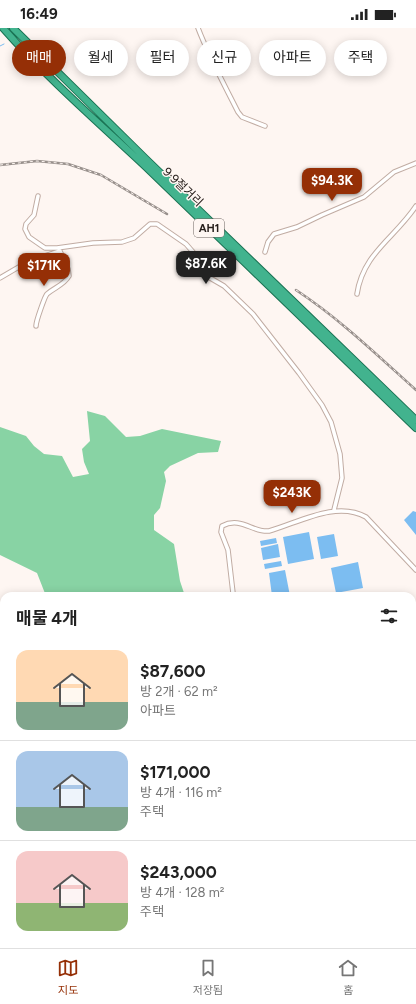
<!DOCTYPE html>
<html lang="ko">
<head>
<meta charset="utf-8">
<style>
	body { margin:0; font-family:Figtree,"Noto Sans KR",sans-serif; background:#f2f2f2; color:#222; height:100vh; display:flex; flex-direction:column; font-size:15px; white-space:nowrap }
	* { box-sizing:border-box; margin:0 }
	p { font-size:13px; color:#767676 }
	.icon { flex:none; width:22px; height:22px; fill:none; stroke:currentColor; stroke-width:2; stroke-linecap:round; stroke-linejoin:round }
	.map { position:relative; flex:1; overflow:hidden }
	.panel { position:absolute; left:0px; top:564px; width:416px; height:356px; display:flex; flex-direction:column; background:#fff; border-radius:12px 12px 0 0; box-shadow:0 2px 10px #0003 }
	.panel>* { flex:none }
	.guide { position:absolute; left:12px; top:12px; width:392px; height:36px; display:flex; gap:8px }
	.price { position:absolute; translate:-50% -34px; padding:0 9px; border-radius:8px; background:#952f06; color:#fff; font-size:13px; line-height:26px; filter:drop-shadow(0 1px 2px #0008) }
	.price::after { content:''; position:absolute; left:50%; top:24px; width:12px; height:9px; margin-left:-6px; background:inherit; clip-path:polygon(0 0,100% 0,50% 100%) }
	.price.current { background:#222; color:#fff }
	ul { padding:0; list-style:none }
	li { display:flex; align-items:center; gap:12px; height:100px; padding:0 16px }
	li+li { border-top:1px solid #e0e0e0 }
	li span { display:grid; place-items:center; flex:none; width:112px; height:80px; border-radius:12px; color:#555 }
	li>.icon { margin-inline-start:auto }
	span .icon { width:48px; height:48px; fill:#fffc; stroke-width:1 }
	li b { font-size:17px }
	h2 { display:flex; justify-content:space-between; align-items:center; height:48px; padding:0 16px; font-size:17px }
	.chip { padding:0 14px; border-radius:18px; background:#fff; box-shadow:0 2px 10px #0003; font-size:14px; line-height:36px }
	.chip.current { background:#952f06; color:#fff }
	.status { display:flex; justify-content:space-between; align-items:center; height:28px; padding:0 20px; background:#fff; direction:ltr }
	.status svg { height:11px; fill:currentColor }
	.menu { display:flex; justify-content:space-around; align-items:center; height:56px; border-top:1px solid #e0e0e0; background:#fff; font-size:11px; color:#767676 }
	.menu a { display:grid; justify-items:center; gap:2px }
	.menu .current { color:#952f06 }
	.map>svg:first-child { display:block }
	.forest { fill:#88d3a4 }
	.water { fill:#7cbdf1 }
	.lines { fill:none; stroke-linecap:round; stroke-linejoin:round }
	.stream { stroke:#7cbdf1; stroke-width:1 }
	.minor-casing { stroke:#c1aca3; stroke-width:5.5 }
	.trunk-casing { stroke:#1a7354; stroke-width:8 }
	.minor { stroke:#fff; stroke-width:3.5 }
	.trunk { stroke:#42b38e; stroke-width:6 }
	.rail-casing { stroke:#98908c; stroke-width:2.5 }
	.rail { stroke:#fef6f2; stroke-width:1; stroke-dasharray:3; stroke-linecap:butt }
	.labels { text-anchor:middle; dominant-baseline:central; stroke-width:3; stroke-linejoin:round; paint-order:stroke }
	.shield { fill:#fef6f2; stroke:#68605d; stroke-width:1 }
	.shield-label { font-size:11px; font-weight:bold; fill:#28201d }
	.street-label { font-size:12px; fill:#28201d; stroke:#fef6f2 }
</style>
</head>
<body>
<div class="status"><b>16:49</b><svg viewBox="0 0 49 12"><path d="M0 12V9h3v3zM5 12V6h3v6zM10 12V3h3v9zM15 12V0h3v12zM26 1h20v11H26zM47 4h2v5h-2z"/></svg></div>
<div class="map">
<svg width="416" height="920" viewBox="0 0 416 920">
	<rect width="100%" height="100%" fill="#fef6f2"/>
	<!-- forest -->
	<path class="forest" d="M87,383L105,388L126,409L140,408L162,401L221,413L218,424L198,425L170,438L164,444L166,453L160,480L154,487V502L174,516L180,553L185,568H46L37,545L0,527V399L26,408L34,418L44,426L62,428L73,449L89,446L84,434L82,421L90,413Z
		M0,618L4,620V796L0,795Z
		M416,747V844L412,846V748Z
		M412,866L416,871V920H412L411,916Z"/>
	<!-- water -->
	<path class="water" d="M413,483L416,484V507L404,492Z
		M309,504L314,531L288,536L283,509Z
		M334,506L338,528L321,531L317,509Z
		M276,510L277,515L261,518L260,513Z
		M278,516L280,529L263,532L261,520Z
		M281,533L282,538L265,541L264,536Z
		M358,534L363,560L336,565L331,540Z
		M285,542L290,568H272L269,545Z"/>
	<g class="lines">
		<!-- stream -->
		<path class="stream" d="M0,18L4,16"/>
		<defs>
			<path id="minor" d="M198,0C209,29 224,56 238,84L242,89L265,98
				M38,168L34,187L26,196L25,201L29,209L42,218L45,220H57L93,215L122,214L134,210L150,196H157L186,216L193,224L205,247L224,258L253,286L299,345L322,377L331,394L340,426L342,450L334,482
				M265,224L268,214L274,206L297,199L322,187L364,169L394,144L416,135
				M0,250L29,233L60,223
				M357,266C363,225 395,210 416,178
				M36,298C36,293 45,268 47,266C55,259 64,257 69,248L68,241L60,223
				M233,565L228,522L221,504L222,498C241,488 253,505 269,503C298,495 336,472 366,489L416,542
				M0,827L4,828
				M0,856H4
				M0,903L4,901
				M59,916L63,920
				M208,916L209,920
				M270,920V916"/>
			<path id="trunk" d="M3,0C47,50 98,94 146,139C237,226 327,313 416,400
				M13,0L146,131L416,392"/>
		</defs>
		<!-- minor casing -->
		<use href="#minor" class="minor-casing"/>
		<!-- trunk casing -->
		<use href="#trunk" class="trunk-casing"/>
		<!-- minor -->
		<use href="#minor" class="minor"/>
		<!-- trunk -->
		<use href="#trunk" class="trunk"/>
		<defs>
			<path id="rail" d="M0,137L37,133L68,136L101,147L167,186
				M296,262C340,291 377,327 416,362"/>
		</defs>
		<!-- rail casing -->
		<use href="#rail" class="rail-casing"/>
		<!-- rail -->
		<use href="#rail" class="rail"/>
	</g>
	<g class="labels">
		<!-- shield labels -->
		<rect class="shield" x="194" y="191" width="30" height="18" rx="3"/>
		<g class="shield-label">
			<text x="209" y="200">AH1</text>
		</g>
		<!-- street labels -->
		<g class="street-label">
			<text transform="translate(183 159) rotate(44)">9·9절거리</text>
		</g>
	</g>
</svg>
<b class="price" style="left:332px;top:174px">$94.3K</b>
<b class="price current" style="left:206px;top:257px">$87.6K</b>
<b class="price" style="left:44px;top:259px">$171K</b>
<b class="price" style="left:292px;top:486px">$243K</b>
<div class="guide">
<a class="chip current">매매</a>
<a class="chip">월세</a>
<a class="chip">필터</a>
<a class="chip">신규</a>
<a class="chip">아파트</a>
<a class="chip">주택</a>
</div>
<section class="panel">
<h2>매물 4개<svg class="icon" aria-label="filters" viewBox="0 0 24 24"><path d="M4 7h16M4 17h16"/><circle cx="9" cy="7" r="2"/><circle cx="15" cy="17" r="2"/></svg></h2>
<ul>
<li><span style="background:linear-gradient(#ffd9b3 65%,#7fa58c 0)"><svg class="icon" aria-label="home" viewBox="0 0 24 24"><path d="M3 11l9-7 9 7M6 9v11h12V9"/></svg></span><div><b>$87,600</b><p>방 2개 · 62 m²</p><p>아파트</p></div></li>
<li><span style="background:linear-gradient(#a9c7e8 70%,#7fa58c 0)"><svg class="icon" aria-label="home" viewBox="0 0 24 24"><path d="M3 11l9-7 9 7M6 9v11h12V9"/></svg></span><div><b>$171,000</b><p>방 4개 · 116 m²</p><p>주택</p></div></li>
<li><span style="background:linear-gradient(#f6c9c9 65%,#8fb573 0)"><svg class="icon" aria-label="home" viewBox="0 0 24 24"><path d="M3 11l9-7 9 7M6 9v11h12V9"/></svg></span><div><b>$243,000</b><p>방 4개 · 128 m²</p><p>주택</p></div></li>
</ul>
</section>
</div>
<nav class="menu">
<a class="current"><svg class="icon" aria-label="map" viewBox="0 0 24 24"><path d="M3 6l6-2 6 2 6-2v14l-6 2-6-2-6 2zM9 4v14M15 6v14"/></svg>지도</a>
<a><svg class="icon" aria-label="saved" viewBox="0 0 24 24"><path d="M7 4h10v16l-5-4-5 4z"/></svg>저장됨</a>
<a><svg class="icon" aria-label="home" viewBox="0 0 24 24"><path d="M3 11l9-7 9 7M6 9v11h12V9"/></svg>홈</a>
</nav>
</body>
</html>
